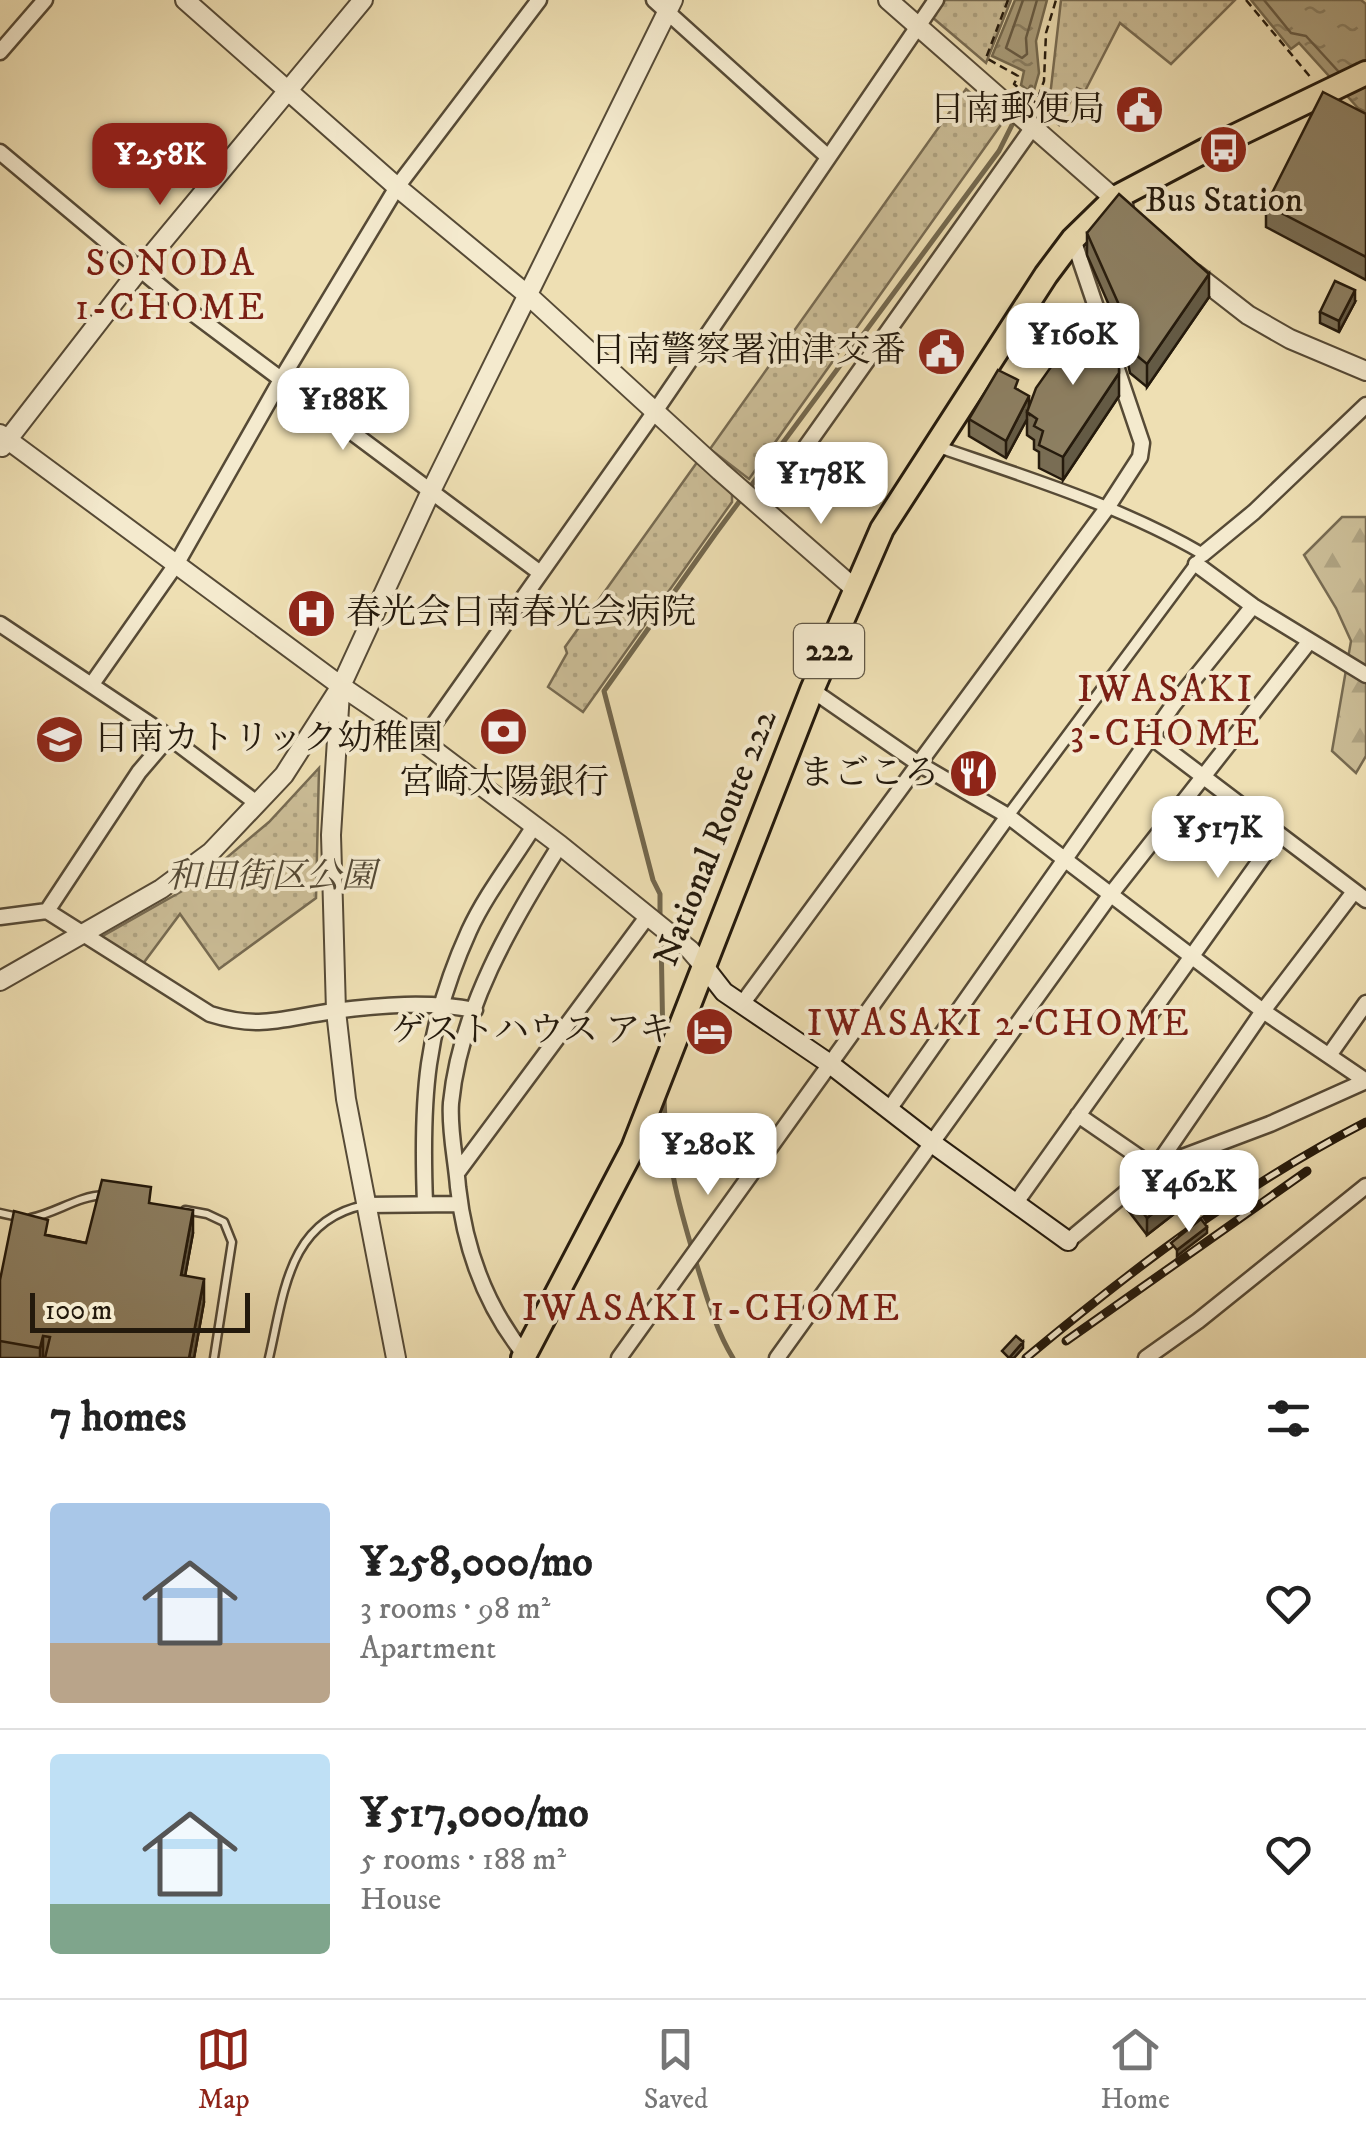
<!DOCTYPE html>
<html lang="en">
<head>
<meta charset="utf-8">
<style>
	body { margin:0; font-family:"IM FELL DW Pica","Noto Serif JP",serif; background:#f2f2f2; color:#222; height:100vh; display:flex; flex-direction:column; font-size:38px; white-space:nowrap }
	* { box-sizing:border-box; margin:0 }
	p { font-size:32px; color:#767676 }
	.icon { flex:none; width:55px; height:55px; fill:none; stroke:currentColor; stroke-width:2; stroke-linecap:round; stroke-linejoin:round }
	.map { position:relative; height:1358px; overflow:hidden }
	.side { display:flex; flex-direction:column; background:#fff; flex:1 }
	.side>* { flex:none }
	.scale { position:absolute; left:30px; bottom:25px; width:220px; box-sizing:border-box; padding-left:10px; border:5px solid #23190c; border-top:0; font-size:28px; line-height:35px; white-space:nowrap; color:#23190c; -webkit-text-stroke:8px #f4eace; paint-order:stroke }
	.price { position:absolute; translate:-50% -85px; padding:0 22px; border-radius:20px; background:#fff; color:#222; font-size:32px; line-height:65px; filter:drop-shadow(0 2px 5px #0008) }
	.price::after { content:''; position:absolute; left:50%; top:60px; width:30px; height:22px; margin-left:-15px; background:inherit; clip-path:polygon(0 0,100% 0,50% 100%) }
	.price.selected { background:#8f2418; color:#fff }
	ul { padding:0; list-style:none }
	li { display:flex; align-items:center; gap:30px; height:250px; padding:0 50px }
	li+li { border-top:2px solid #e0e0e0 }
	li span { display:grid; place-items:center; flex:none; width:280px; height:200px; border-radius:10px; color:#555 }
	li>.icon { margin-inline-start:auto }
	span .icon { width:120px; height:120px; fill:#fffc; stroke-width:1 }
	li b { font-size:42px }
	h2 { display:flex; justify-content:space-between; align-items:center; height:120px; padding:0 50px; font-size:42px }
	.dock { display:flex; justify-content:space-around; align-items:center; height:140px; border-top:2px solid #e0e0e0; background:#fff; font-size:28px; color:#767676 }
	.dock a { display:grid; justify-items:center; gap:5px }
	.dock .selected { color:#8f2418 }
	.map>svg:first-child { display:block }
	.grass { fill:url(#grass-dots); stroke:#776b52; stroke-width:2.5 }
	.forest { fill:url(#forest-firs); stroke:#776b52; stroke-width:2.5 }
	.water { fill:url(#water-ripples); stroke:#73684e; stroke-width:2.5 }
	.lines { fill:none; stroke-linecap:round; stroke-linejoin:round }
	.shore { stroke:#665a43; stroke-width:2.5 }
	.stream { stroke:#73684e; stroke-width:5 }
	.service-casing { stroke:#564a36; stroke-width:11 }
	.pedestrian-casing { stroke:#564a36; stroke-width:15 }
	.minor-casing { stroke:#564a36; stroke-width:19 }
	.tertiary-casing { stroke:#564a36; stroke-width:22 }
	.secondary-casing { stroke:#23190c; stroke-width:22 }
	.trunk-casing { stroke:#23190c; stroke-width:28 }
	.path { stroke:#23190c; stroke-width:2.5; stroke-dasharray:8 5; stroke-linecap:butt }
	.service { stroke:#f4eace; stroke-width:6 }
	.pedestrian { stroke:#f4eace; stroke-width:10 }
	.minor { stroke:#f4eace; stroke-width:14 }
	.tertiary { stroke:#f4eace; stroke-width:18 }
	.secondary { stroke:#f4eace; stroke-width:18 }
	.trunk { stroke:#eedfb3; stroke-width:22 }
	.rail-casing { stroke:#23190c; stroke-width:9 }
	.rail { stroke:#f4eace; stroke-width:5; stroke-dasharray:15; stroke-linecap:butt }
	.wall { fill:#796e55; stroke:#23190c; stroke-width:2.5 }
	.shaded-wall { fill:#635a45; stroke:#23190c; stroke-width:2.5 }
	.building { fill:#8d8063; stroke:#23190c; stroke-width:2.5 }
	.labels { text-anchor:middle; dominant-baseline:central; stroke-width:8; stroke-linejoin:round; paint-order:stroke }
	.shield { fill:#f4eace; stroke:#625846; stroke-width:2.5 }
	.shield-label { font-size:32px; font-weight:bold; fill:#23190c }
	.poi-label { font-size:35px; fill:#23190c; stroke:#f4eace; text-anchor:end }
	.street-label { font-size:35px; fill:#23190c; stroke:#f4eace }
	.park-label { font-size:35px; font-style:italic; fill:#554a36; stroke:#f4eace }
	.neighbourhood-label { font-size:38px; letter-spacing:2.5px; fill:#7a1f14; stroke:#f4eace }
</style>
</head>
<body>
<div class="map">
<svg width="1366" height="1358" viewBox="0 0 1366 1358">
	<defs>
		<pattern id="grass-dots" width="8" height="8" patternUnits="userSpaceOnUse" patternTransform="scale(2.5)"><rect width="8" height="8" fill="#cbbd97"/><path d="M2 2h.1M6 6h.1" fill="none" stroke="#aea281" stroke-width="1.8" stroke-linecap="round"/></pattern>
		<pattern id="forest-firs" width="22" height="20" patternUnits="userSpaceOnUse" patternTransform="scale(2.5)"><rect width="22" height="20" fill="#cbbd97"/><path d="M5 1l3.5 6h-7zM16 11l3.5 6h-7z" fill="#aea281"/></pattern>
		<pattern id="water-ripples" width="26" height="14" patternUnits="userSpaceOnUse" patternTransform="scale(2.5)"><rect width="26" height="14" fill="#a99c7a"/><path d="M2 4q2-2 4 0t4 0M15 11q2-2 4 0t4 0" fill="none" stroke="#897e62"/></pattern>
	</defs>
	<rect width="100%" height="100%" fill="#eedfb3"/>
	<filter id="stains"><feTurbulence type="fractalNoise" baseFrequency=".002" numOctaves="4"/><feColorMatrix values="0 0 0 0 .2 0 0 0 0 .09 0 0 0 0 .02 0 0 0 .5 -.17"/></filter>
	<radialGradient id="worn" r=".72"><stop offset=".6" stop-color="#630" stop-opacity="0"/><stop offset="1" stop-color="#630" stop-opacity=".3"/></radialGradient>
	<!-- grass -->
	<path class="grass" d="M945,0H1011L986,63L932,17Z
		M1061,0H1235L1171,64L1120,23L1085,91L1077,88L1059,125L1041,108L1051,88Z
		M966,89L1003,122L749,479L710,449Z
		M698,461L732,494V502L583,712L548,687L567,653L565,647Z
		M319,768L316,898L219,969L180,914L139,969L94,941L198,882L269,822Z"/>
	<!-- forest -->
	<path class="forest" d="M1342,517H1366V756L1356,773L1332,751L1351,641L1336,608L1304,555Z"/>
	<!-- water -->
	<path class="water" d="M1015,0H1047L1036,41L1039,73L1033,94L1021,85L1024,71L992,56Z
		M1251,0H1361L1366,4V112L1358,108L1299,43L1291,49Z"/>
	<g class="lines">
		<!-- shore -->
		<path class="shore" d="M1023,0L1006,48L1022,58L1027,54L1026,38L1037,0
			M1264,0L1291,33L1306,36L1338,71"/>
		<!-- stream -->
		<path class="stream" d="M1020,109L1031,87
			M660,922V894L653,880L604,691L716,533L999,151L1015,119
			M661,933L663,1047
			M664,1098C665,1158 681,1214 699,1272C708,1301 717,1332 733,1358"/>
		<defs>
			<path id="service" d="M185,1210L207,1214L224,1222L232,1242L214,1358
				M0,1213L18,1217
				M31,1218C56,1213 78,1196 104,1195
				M269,1358C284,1294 288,1220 365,1205"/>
			<path id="pedestrian" d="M936,446C1026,477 1121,506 1203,554L1008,816"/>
			<path id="minor" d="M654,0L827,156
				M0,52L45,0
				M0,152L191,312L539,572
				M763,507L1033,127
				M1203,554L1254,512L1366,405
				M1196,564L1253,606L1366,675
				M0,624L169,737L258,804
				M92,684L177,563L282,378L397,187L539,0
				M812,690L919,764L1008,816L1263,1011L1366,1081
				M1151,737L1366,900
				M422,741L656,410L936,0
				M47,911L139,772L169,737
				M0,917L47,911L210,1014C261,1030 283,1018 334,1011C380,1005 429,1001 475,1010
				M742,1004L1107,508L1140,457L1142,443L1073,239
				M1330,1054L1366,1003
				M890,1108L1174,704L1253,606
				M1078,1115L1155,1168
				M1156,1167L1270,1124L1366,1081
				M457,1173L647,917
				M425,1203C421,1098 425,1028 469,931C486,894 513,860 534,826
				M1015,1204L1279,834
				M366,1205L460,1204
				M1068,1241L1155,1168L1263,1011L1353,893
				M524,1354C485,1305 465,1250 458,1187C456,1160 449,1130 451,1103C460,1010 511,923 560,845
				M619,1358L1008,816
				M777,1358L1111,894L1309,642
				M1146,1358L1198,1321L1366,1186"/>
			<path id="tertiary" d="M185,0L397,187L530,297L720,471L855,589
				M888,0L1124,207
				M1194,273L1248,315L1290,339L1366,371
				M0,434L341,686L422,741L560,845L690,950L703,965
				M2,447L139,270L363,0
				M340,692L331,835L336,1011L346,1099L396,1358
				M0,981L161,889L211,852L284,775L341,686L430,493L673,0"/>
			<path id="secondary" d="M703,965L724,992L830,1064L932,1143L1068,1241"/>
			<path id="trunk" d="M523,1358L633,1148L812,690L882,529L1046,275L1073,239L1115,198L1206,150L1366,73"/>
		</defs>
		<!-- service casing -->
		<use href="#service" class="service-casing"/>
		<!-- pedestrian casing -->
		<use href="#pedestrian" class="pedestrian-casing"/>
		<!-- minor casing -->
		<use href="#minor" class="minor-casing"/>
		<!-- tertiary casing -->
		<use href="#tertiary" class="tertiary-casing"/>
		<!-- secondary casing -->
		<use href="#secondary" class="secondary-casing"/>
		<!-- trunk casing -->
		<use href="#trunk" class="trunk-casing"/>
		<!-- path -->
		<path class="path" d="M1008,0L986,58L1018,76L1014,84L1036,103L1044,81L1046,33L1056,0
			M1246,0L1312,79"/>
		<!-- service -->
		<use href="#service" class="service"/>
		<!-- pedestrian -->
		<use href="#pedestrian" class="pedestrian"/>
		<!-- minor -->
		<use href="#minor" class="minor"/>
		<!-- tertiary -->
		<use href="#tertiary" class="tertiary"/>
		<!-- secondary -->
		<use href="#secondary" class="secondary"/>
		<!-- trunk -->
		<use href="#trunk" class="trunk"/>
		<defs>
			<path id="rail" d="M1066,1341L1307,1171
				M1026,1358C1135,1267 1240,1187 1366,1122"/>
		</defs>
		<!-- rail casing -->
		<use href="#rail" class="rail-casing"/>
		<!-- rail -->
		<use href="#rail" class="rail"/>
	</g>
	<!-- wall -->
	<path class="wall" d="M1366,114V280L1266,227V205Z
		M1087,233L1209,297L1147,387L1130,373L1123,337L1087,255Z
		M1355,302L1339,332L1320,323V312Z
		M1098,330L1114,362L1119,396L1063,480L1039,468V452L1034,449V440L1027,435V419L1006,458L969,436V419L1018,390L1029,405Z
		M1124,1188L1179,1210L1147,1235L1124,1205Z
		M151,1204L193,1233L185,1276L204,1302L194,1358H0V1280L48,1235L86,1243Z"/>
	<!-- shaded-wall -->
	<path class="shaded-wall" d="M1209,274V297L1147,387V364Z
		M1355,290V302L1339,332V321Z
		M1098,312V335L1089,325Z
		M1119,373V396L1063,480V457Z
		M1029,396V414L1027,412V419L1006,458V441Z
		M1179,1193V1210L1147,1235V1218Z
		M193,1210V1233L181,1298V1275Z
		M1207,1227V1233L1177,1256V1250Z
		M204,1279V1302L194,1358H189Z
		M43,1336V1358H40V1348Z
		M1023,1342V1348L1014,1358H1009Z"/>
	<!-- building -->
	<path class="building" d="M1323,92L1366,114V257L1266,205Z
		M1119,194L1209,274L1147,364L1130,350L1123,314L1087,233Z
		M1335,281L1355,290L1339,321L1320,312Z
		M1092,309L1098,312L1089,325L1104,334L1100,339L1108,344L1105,349L1114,356L1111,360L1119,367V373L1063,457L1039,445L1043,431L1034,426L1037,419L1027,412L1036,388Z
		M998,370L1018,380L1015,388L1029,396L1006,441L969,419Z
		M1157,1164L1179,1193L1147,1218L1124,1188Z
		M102,1180L151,1187L149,1203L193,1210L181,1275L204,1279L189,1358H45L50,1337L43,1336L40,1348L0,1341V1280L14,1211L48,1220L45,1235L86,1243Z
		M1201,1219L1207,1227L1177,1250L1171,1243Z
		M1016,1336L1023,1342L1009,1358L1002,1351Z"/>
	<!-- icons -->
	<defs>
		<symbol id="civic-disc" viewBox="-11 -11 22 22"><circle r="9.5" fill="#8f2418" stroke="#f4eace"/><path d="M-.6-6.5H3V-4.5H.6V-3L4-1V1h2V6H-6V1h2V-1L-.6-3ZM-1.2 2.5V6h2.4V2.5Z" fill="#fff"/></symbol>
		<symbol id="bus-disc" viewBox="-11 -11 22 22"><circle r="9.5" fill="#8f2418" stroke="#f4eace"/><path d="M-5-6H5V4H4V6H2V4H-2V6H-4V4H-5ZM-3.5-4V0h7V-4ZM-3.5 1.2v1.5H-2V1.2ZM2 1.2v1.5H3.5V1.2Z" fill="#fff"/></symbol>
		<symbol id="hospital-disc" viewBox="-11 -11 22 22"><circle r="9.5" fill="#8f2418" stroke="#f4eace"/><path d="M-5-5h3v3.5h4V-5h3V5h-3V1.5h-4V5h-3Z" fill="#fff"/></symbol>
		<symbol id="bank-disc" viewBox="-11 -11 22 22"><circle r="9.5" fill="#8f2418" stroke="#f4eace"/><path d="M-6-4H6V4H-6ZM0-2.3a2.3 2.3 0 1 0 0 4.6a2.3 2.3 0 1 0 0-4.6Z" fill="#fff"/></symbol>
		<symbol id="school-disc" viewBox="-11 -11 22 22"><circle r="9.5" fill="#8f2418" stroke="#f4eace"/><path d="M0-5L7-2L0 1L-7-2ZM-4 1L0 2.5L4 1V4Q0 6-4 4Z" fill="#fff"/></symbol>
		<symbol id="restaurant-disc" viewBox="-11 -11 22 22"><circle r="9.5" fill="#8f2418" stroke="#f4eace"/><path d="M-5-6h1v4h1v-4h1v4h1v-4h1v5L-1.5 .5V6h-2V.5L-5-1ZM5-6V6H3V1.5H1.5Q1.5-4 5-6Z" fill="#fff"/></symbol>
		<symbol id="hotel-disc" viewBox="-11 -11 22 22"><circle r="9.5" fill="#8f2418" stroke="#f4eace"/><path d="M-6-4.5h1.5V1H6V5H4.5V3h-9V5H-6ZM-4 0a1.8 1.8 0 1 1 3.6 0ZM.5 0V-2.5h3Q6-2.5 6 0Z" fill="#fff"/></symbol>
	</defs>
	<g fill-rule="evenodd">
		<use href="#civic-disc" x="1112" y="82" width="55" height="55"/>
		<use href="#bus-disc" x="1196" y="122" width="55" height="55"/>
		<use href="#civic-disc" x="914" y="324" width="55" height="55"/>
		<use href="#hospital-disc" x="284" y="586" width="55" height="55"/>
		<use href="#bank-disc" x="476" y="704" width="55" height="55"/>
		<use href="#school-disc" x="32" y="712" width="55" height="55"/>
		<use href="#restaurant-disc" x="946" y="746" width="55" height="55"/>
		<use href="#hotel-disc" x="682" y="1004" width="55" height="55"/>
	</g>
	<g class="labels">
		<!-- shield labels -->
		<rect class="shield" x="794" y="624" width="70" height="54" rx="8"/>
		<g class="shield-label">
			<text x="829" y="651">222</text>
		</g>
		<!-- poi labels -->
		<g class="poi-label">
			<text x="1105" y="110">日南郵便局</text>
			<text x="1224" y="201" text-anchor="middle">Bus Station</text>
			<text x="906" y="351">日南警察署油津交番</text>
			<text x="346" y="613" text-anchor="start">春光会日南春光会病院</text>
			<text x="94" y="739" text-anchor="start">日南カトリック幼稚園</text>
			<text x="939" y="774">まごころ</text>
			<text x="504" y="783" text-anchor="middle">宮崎太陽銀行</text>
			<text x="674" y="1031">ゲストハウス アキ</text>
		</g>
		<!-- street labels -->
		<g class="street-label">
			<text transform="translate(716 838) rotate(-68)">National Route 222</text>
		</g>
		<!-- park labels -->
		<g class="park-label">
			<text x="271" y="877">和田街区公園</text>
		</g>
		<!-- neighbourhood labels -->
		<g class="neighbourhood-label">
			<text x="171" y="264">SONODA<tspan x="171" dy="44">1-CHOME</tspan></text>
			<text x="1166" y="690">IWASAKI<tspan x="1166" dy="44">3-CHOME</tspan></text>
			<text x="999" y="1024">IWASAKI 2-CHOME</text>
			<text x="712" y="1309">IWASAKI 1-CHOME</text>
		</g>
	</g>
	<rect width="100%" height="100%" filter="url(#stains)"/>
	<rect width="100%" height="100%" fill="url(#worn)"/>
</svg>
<div class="scale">100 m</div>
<b class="price selected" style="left:160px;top:208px">¥258K</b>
<b class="price" style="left:1073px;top:388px">¥160K</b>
<b class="price" style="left:343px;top:453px">¥188K</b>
<b class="price" style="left:821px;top:527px">¥178K</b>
<b class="price" style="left:1218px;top:881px">¥517K</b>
<b class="price" style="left:708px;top:1198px">¥280K</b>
<b class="price" style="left:1189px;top:1235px">¥462K</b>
</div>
<section class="side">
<h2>7 homes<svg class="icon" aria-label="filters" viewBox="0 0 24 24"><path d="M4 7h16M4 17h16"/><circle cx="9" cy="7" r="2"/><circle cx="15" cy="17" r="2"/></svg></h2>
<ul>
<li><span style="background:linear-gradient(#a9c7e8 70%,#b9a48a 0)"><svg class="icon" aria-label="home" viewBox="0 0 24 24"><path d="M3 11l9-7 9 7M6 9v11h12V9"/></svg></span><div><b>¥258,000/mo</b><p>3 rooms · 98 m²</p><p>Apartment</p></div><svg class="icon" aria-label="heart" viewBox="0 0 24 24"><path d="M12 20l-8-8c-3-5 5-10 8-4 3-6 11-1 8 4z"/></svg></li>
<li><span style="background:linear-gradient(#bfe0f5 75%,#7fa58c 0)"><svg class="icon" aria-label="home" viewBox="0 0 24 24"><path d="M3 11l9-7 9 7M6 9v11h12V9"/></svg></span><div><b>¥517,000/mo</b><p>5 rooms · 188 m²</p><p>House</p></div><svg class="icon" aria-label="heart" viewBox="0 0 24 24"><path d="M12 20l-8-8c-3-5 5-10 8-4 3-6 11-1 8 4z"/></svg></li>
</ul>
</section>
<nav class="dock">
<a class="selected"><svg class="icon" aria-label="map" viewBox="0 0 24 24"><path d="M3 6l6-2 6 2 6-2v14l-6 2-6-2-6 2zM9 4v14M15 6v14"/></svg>Map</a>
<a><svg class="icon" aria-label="saved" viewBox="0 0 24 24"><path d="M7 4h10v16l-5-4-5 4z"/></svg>Saved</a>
<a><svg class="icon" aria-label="home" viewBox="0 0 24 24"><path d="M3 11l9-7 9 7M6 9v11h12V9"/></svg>Home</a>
</nav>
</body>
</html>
